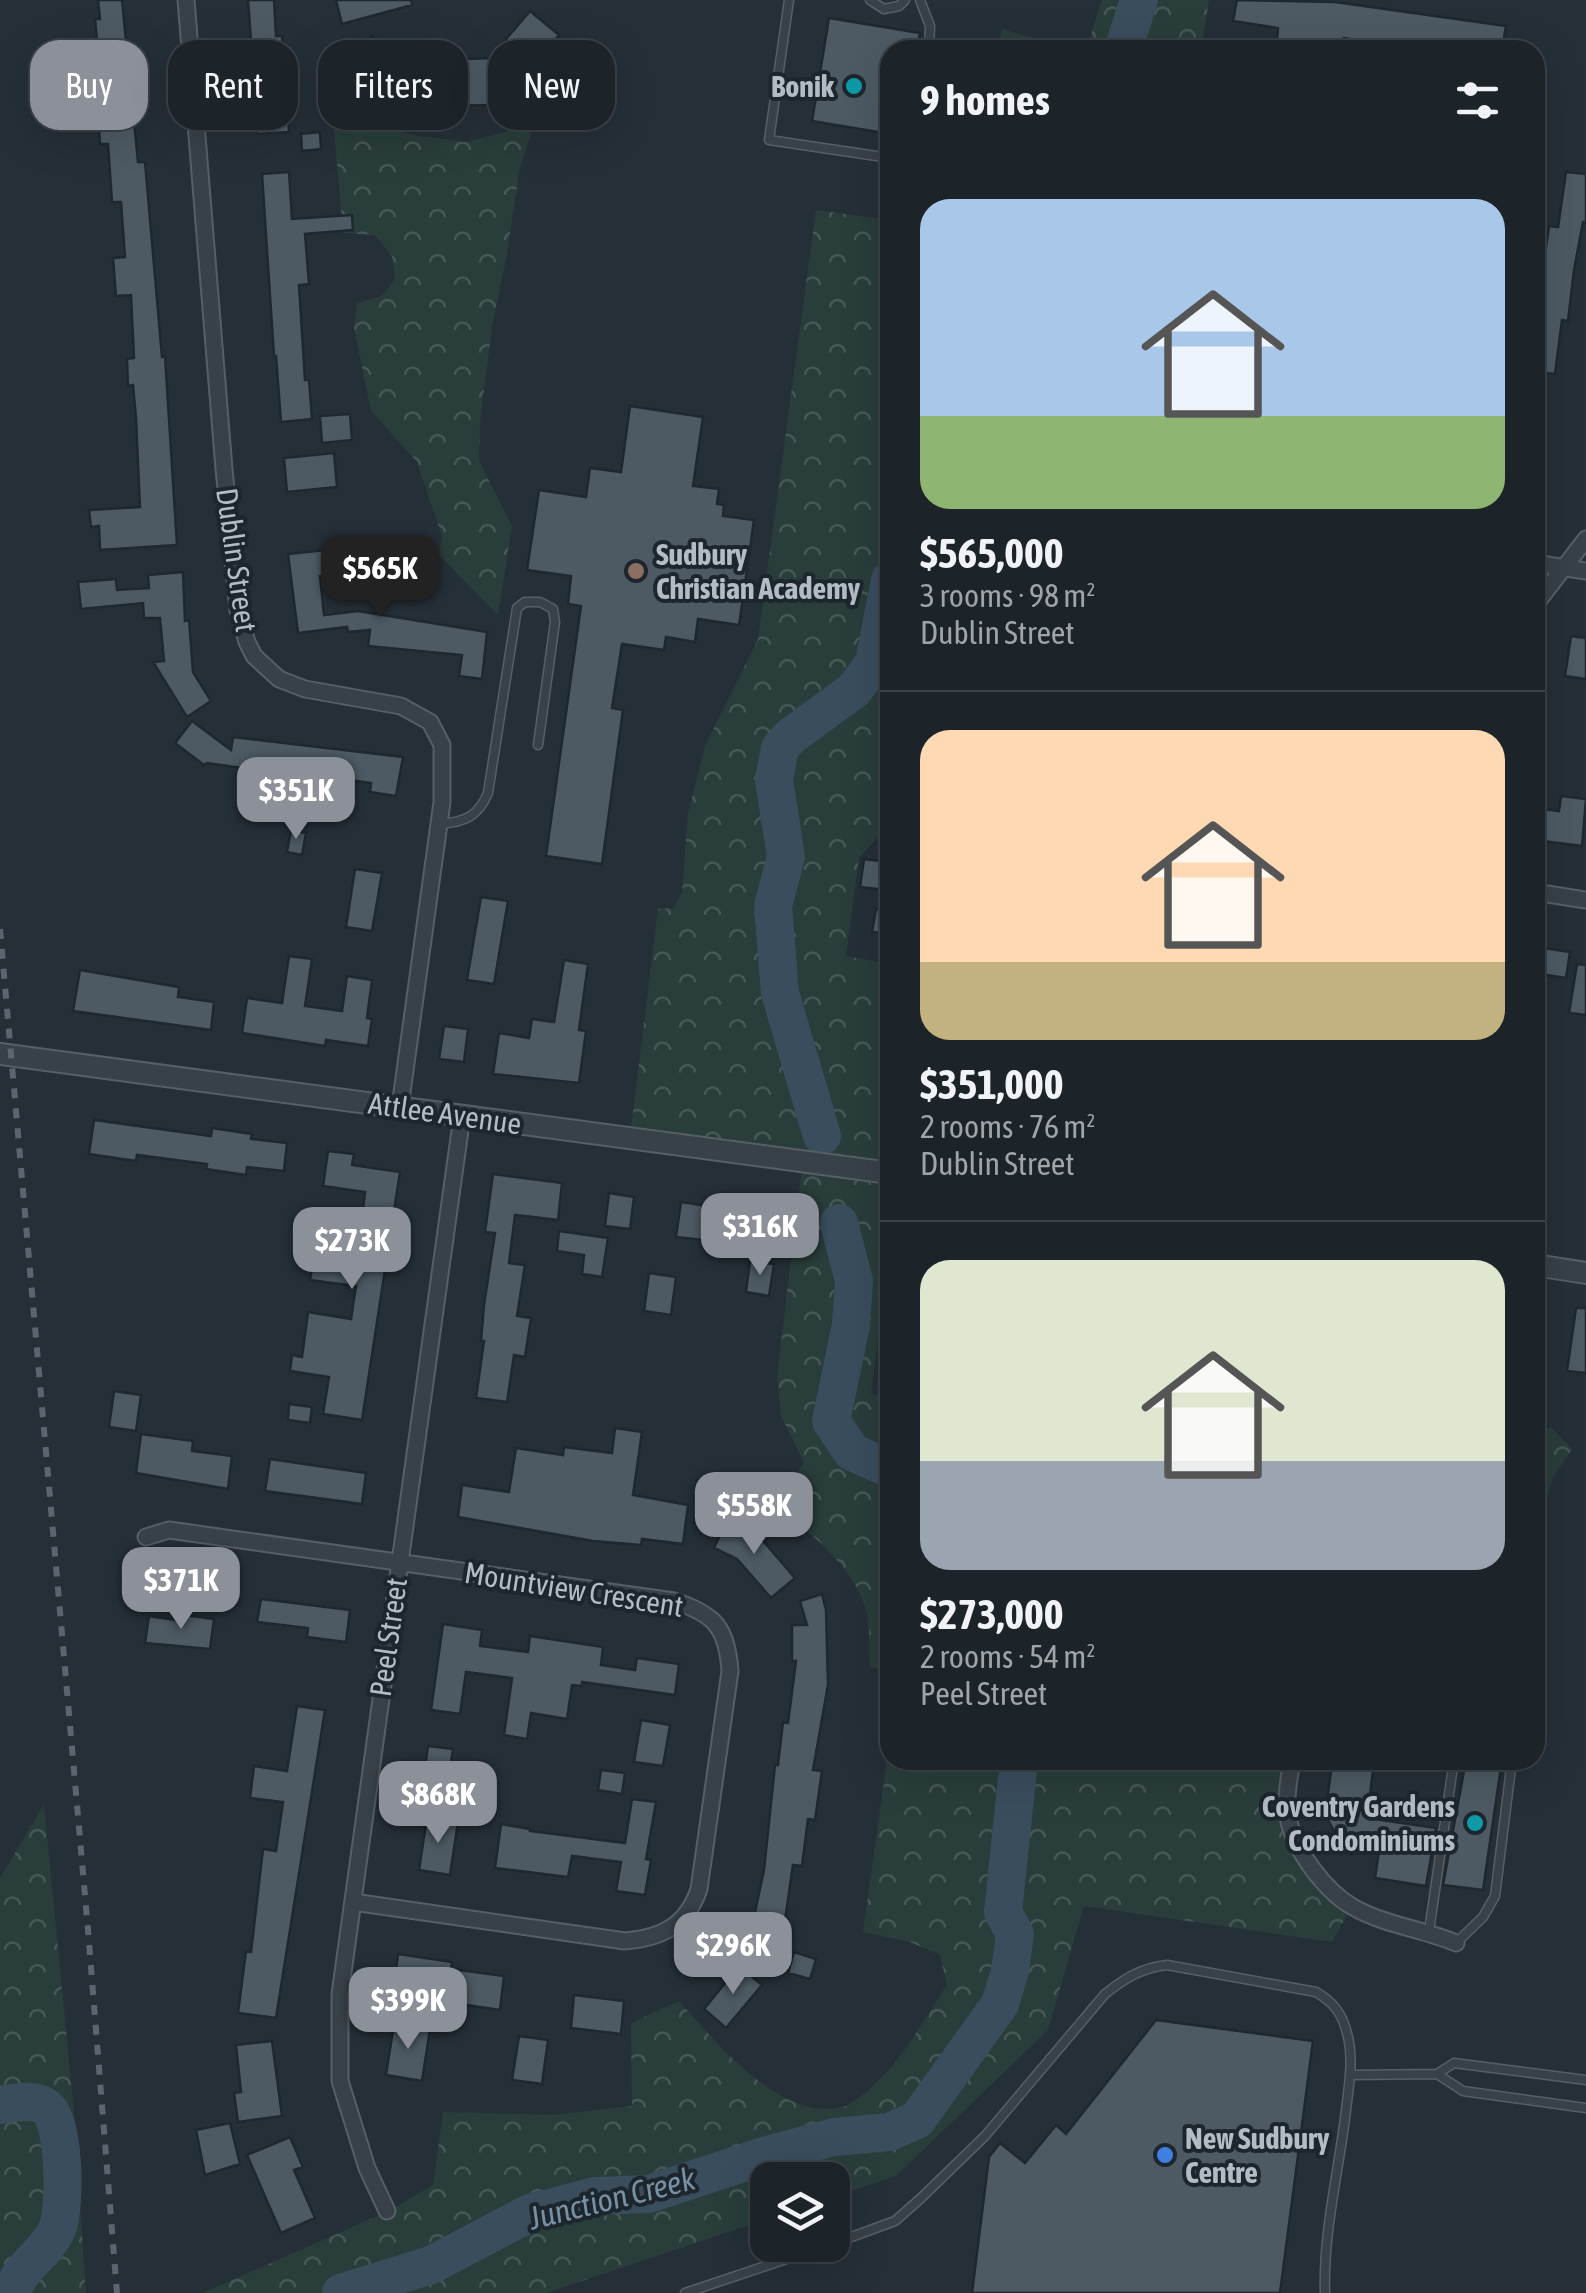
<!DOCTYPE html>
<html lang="en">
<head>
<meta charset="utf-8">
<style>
	body { margin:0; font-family:"Asap Condensed",sans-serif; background:#252b31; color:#f1f3f6; height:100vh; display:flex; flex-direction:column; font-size:38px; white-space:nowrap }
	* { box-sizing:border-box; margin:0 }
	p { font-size:32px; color:#a0a4a8 }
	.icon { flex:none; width:55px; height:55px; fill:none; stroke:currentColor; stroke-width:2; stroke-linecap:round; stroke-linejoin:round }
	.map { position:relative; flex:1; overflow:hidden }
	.side { position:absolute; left:880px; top:40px; width:665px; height:1730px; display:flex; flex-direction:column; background:#1c2329; border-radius:30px; box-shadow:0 10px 40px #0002,0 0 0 2px #3a4046 }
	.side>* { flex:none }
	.guide { position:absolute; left:30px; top:40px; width:700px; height:90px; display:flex; gap:20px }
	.tools { position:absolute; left:750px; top:2162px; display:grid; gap:20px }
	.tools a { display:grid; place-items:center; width:100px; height:100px; border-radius:20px; background:#1c2329; box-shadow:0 10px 40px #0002,0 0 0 2px #3a4046; font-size:50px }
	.price { position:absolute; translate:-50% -85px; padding:0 22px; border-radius:20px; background:#8c9099; color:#fff; font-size:32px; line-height:65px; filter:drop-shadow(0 2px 5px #0008) }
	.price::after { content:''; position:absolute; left:50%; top:60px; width:30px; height:22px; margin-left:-15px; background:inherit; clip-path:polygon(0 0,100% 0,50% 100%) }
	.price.on { background:#222; color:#fff }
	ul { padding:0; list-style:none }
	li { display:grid; align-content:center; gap:20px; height:530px; padding:0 40px }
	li+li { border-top:2px solid #3a4046 }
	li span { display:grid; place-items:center; height:310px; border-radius:30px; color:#555 }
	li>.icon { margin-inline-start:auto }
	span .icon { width:180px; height:180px; fill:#fffc; stroke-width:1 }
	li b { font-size:42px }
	h2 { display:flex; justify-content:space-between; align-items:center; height:120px; padding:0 40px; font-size:42px }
	.pill { padding:0 35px; border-radius:30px; background:#1c2329; box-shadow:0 10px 40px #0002,0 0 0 2px #3a4046; font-size:35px; line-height:90px }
	.pill.on { background:#8c9099; color:#fff }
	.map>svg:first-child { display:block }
	.forest { fill:url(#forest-crowns) }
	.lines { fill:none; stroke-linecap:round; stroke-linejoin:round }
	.river { stroke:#3a4d5d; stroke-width:38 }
	.building { fill:#4d5a63; stroke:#1f282f; stroke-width:2.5 }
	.service-casing { stroke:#565f66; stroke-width:11 }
	.minor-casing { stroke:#565f66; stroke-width:19 }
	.tertiary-casing { stroke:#565f66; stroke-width:24 }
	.service { stroke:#384148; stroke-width:8 }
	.minor { stroke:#384148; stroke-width:15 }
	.tertiary { stroke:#384148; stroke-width:20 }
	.rail { stroke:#5a656f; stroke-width:6; stroke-dasharray:10 10; stroke-linecap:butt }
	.culture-dot { fill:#0f9aa8; stroke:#1d262d; stroke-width:4 }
	.education-dot { fill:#8d6e63; stroke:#1d262d; stroke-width:4 }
	.shop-dot { fill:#3f7fe0; stroke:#1d262d; stroke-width:4 }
	.labels { text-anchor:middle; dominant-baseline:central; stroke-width:8; stroke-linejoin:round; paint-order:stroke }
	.poi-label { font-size:30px; font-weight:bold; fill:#b3bcc4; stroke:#1d262d; text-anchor:end }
	.street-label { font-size:30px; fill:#b3bcc4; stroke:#1d262d }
	.water-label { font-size:32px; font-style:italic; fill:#7790a4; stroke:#1d262d }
</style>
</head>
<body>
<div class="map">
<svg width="1586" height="2293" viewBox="0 0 1586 2293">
	<defs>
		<pattern id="forest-crowns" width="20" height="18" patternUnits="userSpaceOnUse" patternTransform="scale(2.5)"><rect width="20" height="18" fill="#293d3a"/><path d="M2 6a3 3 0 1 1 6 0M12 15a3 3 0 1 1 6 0" fill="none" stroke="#465755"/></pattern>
	</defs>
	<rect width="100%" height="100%" fill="#252f37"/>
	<!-- forest -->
	<path class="forest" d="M1102,0H1209L1201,50H1086Z
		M1002,29L1071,50H998Z
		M330,84L377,127L419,136L465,142L505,132L536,119L520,167L507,254L492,327L480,422L479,461L512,526L498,615L439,555L442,536L417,462L371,411L354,328L357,303L382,296L395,279L392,256L375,235L343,233Z
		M816,210L890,220V824L859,858L846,956L890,964V1248L871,1394L890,1398V1672L870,1667C869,1652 870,1635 868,1620C861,1572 812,1533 775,1507L804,1463L781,1416L777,1376L803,1160L630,1136L658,909L674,908L682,892L688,813L705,746L758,639Z
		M1551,1427L1572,1449L1553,1477L1540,1525L1535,1528V1434Z
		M890,1739V1760H1290L1287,1823L1351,1908L1332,1942L1084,1906L1048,2030L896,2176L833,2197L832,2180H768L767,2219L546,2293H202L389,2211L433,2185L443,2112L552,2115L632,2106L631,2023L679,2001C716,2042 780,2122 842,2107C853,2105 871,2088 879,2080C903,2058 928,2013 947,1985L940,1955L910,1942L863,1932Z
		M44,1804L73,2102L86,2293H0V1878Z"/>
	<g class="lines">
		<!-- river -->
		<path class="river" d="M1123,50L1139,0
			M822,1136L780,993L773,906L786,857L774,780L780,748L791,736L854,690L874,663L890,580
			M839,1223L854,1281L851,1325L831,1421L852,1452L890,1469
			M0,2105C15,2103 33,2098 46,2107C65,2119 66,2208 57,2229C46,2254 19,2266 12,2293
			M341,2293L431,2265L530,2213L594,2196L649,2194L767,2155L834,2137L889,2132L917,2120L1000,2004L1010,1971L1015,1934L1003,1912L1019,1760"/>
	</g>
	<!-- building -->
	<path class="building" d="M98,0H122L138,162H145L162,357L165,356L177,545L100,550L99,526L91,527L89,510L140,507L136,418L133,385L128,386L127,359L134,358L131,295L116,296L113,258L125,257L121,202H112L108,144H100L98,114H104L95,19H100Z
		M248,0H274L276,36H282L289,132L258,134Z
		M336,0H411L412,5L342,24Z
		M1237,0L1335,2L1506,26L1502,50H1379L1380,44L1344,38L1343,50H1276L1278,28L1233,21Z
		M530,11L559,35L530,70L501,45Z
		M829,18L920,33L917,50H890V134L812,121Z
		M372,36L408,65L382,95L347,66Z
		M494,58L495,105L438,106L437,60Z
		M320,132L321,149L302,151L301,134Z
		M289,172L292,219L352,215L353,230L305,234L309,284L299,285L305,380H309L312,419L281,422L276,356H274L262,174Z
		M1566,172L1586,174V223L1583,222L1574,270L1568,321L1562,320L1555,374L1535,372V282L1541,283L1549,226L1558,227Z
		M630,406L703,417L693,486L719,489L717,504L724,505L723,516L754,520L739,625L698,619L695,642L666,637L664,650L622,644L612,708L623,710L602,864L546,856L581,606L568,604L571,576L527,570L539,490L586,497L590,468L621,472Z
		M350,414L352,440L322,443L320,416Z
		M334,453L337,487L287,492L284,458Z
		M326,550L329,575L320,576L324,615L358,611L487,632L482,679L459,676L462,655L368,646L370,630L348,632L347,627L298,633L288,554Z
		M183,572L185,621L189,620L193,672L211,701L187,717L153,662L164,661L160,618H144L143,603L81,609L78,582L116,579L117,590L149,588L148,575Z
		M1571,636L1586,638V679L1565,676Z
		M192,721L231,750L233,737L403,757L396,796L370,792L371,783L335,778L334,787L275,778L276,773L207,763L204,765L175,743Z
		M1561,796L1586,799L1582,846L1535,840V808L1559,811Z
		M291,830L306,833L302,855L287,852Z
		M864,859L889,862L886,890L860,887Z
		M355,869L382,873L372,931L346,927Z
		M481,897L508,901L494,984L467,980Z
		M876,909L890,911V934L872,932Z
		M1544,948L1570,952L1566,978L1540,974Z
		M289,956L312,959L305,1006L342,1011L347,976L372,980L367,1018L372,1019L368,1046L326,1040L325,1046L242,1033L247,998L282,1003Z
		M564,960L588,964L579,1030L586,1031L579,1083L493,1074L499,1033L529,1038L532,1019L554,1022Z
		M1577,964L1586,965V1015L1569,1013Z
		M80,970L179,987L178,997L214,1002L211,1030L73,1011Z
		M444,1026L468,1029L464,1062L439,1059Z
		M94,1120L211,1136L212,1128L252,1134L251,1139L287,1143L284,1171L247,1167L246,1175L206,1169L207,1164L137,1155L136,1161L89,1154Z
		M328,1151L354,1154L352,1165L400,1172L362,1420L323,1414L329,1377L290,1371L292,1355L302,1357L308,1312L351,1319L356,1286L310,1280L313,1262L355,1268L361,1227L365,1192L323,1186Z
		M493,1174L562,1183L558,1220L515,1215L509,1263L525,1265L517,1316L531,1318L525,1357L514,1355L507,1402L476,1398L484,1341H481L484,1305L495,1233L485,1232Z
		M609,1193L634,1197L630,1229L605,1226Z
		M681,1202L761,1214L757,1246L676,1237Z
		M559,1231L608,1238L602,1277L582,1274L584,1255L557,1251Z
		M750,1261L774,1264L769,1296L746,1292Z
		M649,1273L676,1277L671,1315L644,1311Z
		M1576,1308H1586V1373L1567,1371Z
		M114,1391L141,1395L136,1431L109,1427Z
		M289,1404L312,1407L310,1423L288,1420Z
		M615,1428L642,1432L633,1495L688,1505L683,1544L642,1539L641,1545L593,1541L458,1517L462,1485L509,1492L516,1448L563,1455L564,1447L612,1453Z
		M141,1434L193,1441L192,1451L232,1456L228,1489L136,1473Z
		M270,1459L366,1473L362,1504L265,1491Z
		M728,1518L753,1529L795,1578L771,1598L737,1559L714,1548Z
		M822,1594L826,1610L828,1685L813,1770L822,1771L815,1820L808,1819L802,1866L793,1865L784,1927L793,1929L784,1960L747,1950L764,1870L775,1765H778L783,1722L788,1723L796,1661H792V1625H807L800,1601Z
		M261,1599L350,1610L346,1642L307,1637L308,1628L257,1622Z
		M177,1614L214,1619L210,1649L145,1643L149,1616L176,1620Z
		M443,1624L482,1630L480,1646L528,1652L530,1636L603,1647L601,1665L635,1670L637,1658L679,1664L675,1695L582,1682V1686L572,1685L567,1719L531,1713L527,1739L504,1735L512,1678L466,1672L460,1714L431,1710Z
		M297,1706L325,1710L276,2018L238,2013L246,1951L251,1952L263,1849L276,1851L283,1802L250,1798L254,1766L287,1771Z
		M641,1720L670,1725L663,1766L634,1762Z
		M428,1746L453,1749L448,1784L423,1781Z
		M1466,1760H1502L1483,1890L1443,1885Z
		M1332,1765L1373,1771L1367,1818L1436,1828L1426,1886L1375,1878L1380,1844L1337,1837L1325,1814Z
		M601,1770L625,1773L622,1794L598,1790Z
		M632,1799L656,1802L646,1859L651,1860L645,1895L616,1891L621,1862L572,1856L568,1877L495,1868L501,1824L530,1829V1831L625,1843Z
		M427,1817L458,1822L450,1875L419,1870Z
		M794,1952L816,1959L810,1979L788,1973Z
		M398,1954L452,1962L451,1969L504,1976L500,2010L453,2003L455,1993L394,1985Z
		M739,1966L762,1985L726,2028L704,2009Z
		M574,1995L624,2001L621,2034L571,2028Z
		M1156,2020L1313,2041L1280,2293H972L989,2157L1000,2143L1025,2163L1056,2125L1066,2134Z
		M394,2024L430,2029L422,2081L386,2075Z
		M519,2036L548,2040L542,2084L512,2080Z
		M272,2041L282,2116L238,2122L234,2093L241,2092L236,2045Z
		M230,2123L240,2164L205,2175L196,2130Z
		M290,2137L303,2167L294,2170L315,2218L281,2233L247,2155Z"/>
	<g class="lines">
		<defs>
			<path id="service" d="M789,0L769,140L890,158
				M870,0L884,9L899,6L905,0
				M920,0L930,26L929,50
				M440,824C464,822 478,817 488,793L517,608L525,602H540L553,609L555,622L538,745
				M1429,1931L1454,1760
				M1456,1943L1483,1917L1495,1896L1512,1760
				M1437,2074L1454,2063L1586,2080
				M1351,2075L1437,2074L1463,2091L1586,2108
				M832,2244L895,2221L920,2199L985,2136L1105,1994C1125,1978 1141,1968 1167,1965L1316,1992C1333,2002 1342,2013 1347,2033C1354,2058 1349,2085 1346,2110C1339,2171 1323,2231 1325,2293
				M685,2293L828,2245"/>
			<path id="minor" d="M186,0L224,469L238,610L247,642L254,656L279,679L305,689L401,706L430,722L442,745V802L400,1107
				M1535,563L1586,571
				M1535,605L1586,539
				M1535,892L1586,900
				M146,1537L169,1530L674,1601C715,1614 727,1628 730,1671L699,1889C687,1925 662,1938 625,1941L353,1902
				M1292,1760C1289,1780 1284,1802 1289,1822C1296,1852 1326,1892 1353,1907C1384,1925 1423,1929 1456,1943
				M387,2211L367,2168L340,2081V1994L462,1116"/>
			<path id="tertiary" d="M0,1054L890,1173
				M1535,1265L1586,1273"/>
		</defs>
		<!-- service casing -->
		<use href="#service" class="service-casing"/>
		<!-- minor casing -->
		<use href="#minor" class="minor-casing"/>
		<!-- tertiary casing -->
		<use href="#tertiary" class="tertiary-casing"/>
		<!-- service -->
		<use href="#service" class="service"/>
		<!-- minor -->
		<use href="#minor" class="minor"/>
		<!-- tertiary -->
		<use href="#tertiary" class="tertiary"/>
		<!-- rail -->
		<path class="rail" d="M0,929L88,1930L117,2293"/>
	</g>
	<!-- markers -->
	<g class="culture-dot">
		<circle cx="854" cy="86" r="10"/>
		<circle cx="1475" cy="1823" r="10"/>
	</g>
	<circle class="education-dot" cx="636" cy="571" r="10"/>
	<circle class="shop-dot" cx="1165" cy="2155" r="10"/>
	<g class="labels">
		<!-- poi labels -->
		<g class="poi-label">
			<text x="834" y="86">Bonik</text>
			<text x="656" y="554" text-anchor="start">Sudbury<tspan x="656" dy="34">Christian Academy</tspan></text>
			<text x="1455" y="1806">Coventry Gardens<tspan x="1455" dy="34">Condominiums</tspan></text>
			<text x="1185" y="2138" text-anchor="start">New Sudbury<tspan x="1185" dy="34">Centre</tspan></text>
		</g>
		<!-- street labels -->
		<g class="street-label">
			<text transform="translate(237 560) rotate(82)">Dublin Street</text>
			<text transform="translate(445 1113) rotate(8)">Attlee Avenue</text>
			<text transform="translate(574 1589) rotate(9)">Mountview Crescent</text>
			<text transform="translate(388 1637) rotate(-82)">Peel Street</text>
		</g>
		<!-- water labels -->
		<g class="water-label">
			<text transform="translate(612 2198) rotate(-14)">Junction Creek</text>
		</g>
	</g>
</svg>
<div class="tools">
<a><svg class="icon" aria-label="layers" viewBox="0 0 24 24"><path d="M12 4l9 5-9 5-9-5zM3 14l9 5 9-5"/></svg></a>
</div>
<b class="price on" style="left:380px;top:620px">$565K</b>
<b class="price" style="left:296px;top:842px">$351K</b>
<b class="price" style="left:760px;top:1278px">$316K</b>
<b class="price" style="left:352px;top:1292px">$273K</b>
<b class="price" style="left:754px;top:1557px">$558K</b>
<b class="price" style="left:181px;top:1632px">$371K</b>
<b class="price" style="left:438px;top:1846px">$868K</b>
<b class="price" style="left:733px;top:1997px">$296K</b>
<b class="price" style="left:408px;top:2052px">$399K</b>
<div class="guide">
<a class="pill on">Buy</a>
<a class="pill">Rent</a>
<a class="pill">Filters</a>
<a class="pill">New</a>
</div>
<section class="side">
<h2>9 homes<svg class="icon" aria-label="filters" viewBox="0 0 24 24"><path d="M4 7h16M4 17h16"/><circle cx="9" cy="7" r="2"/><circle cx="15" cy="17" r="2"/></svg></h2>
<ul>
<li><span style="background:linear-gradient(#a9c7e8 70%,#8fb573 0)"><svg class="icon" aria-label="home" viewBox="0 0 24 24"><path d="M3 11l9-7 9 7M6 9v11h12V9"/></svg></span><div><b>$565,000</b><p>3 rooms · 98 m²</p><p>Dublin Street</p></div></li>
<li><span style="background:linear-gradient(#ffd9b3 75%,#c2b280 0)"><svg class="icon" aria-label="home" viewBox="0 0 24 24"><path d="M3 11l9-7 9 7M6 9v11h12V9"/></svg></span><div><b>$351,000</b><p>2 rooms · 76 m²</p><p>Dublin Street</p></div></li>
<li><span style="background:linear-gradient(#dfe7d0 65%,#9aa5b1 0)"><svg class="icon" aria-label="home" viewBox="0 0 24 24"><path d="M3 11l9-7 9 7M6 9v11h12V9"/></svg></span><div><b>$273,000</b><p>2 rooms · 54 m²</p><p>Peel Street</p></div></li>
</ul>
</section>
</div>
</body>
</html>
